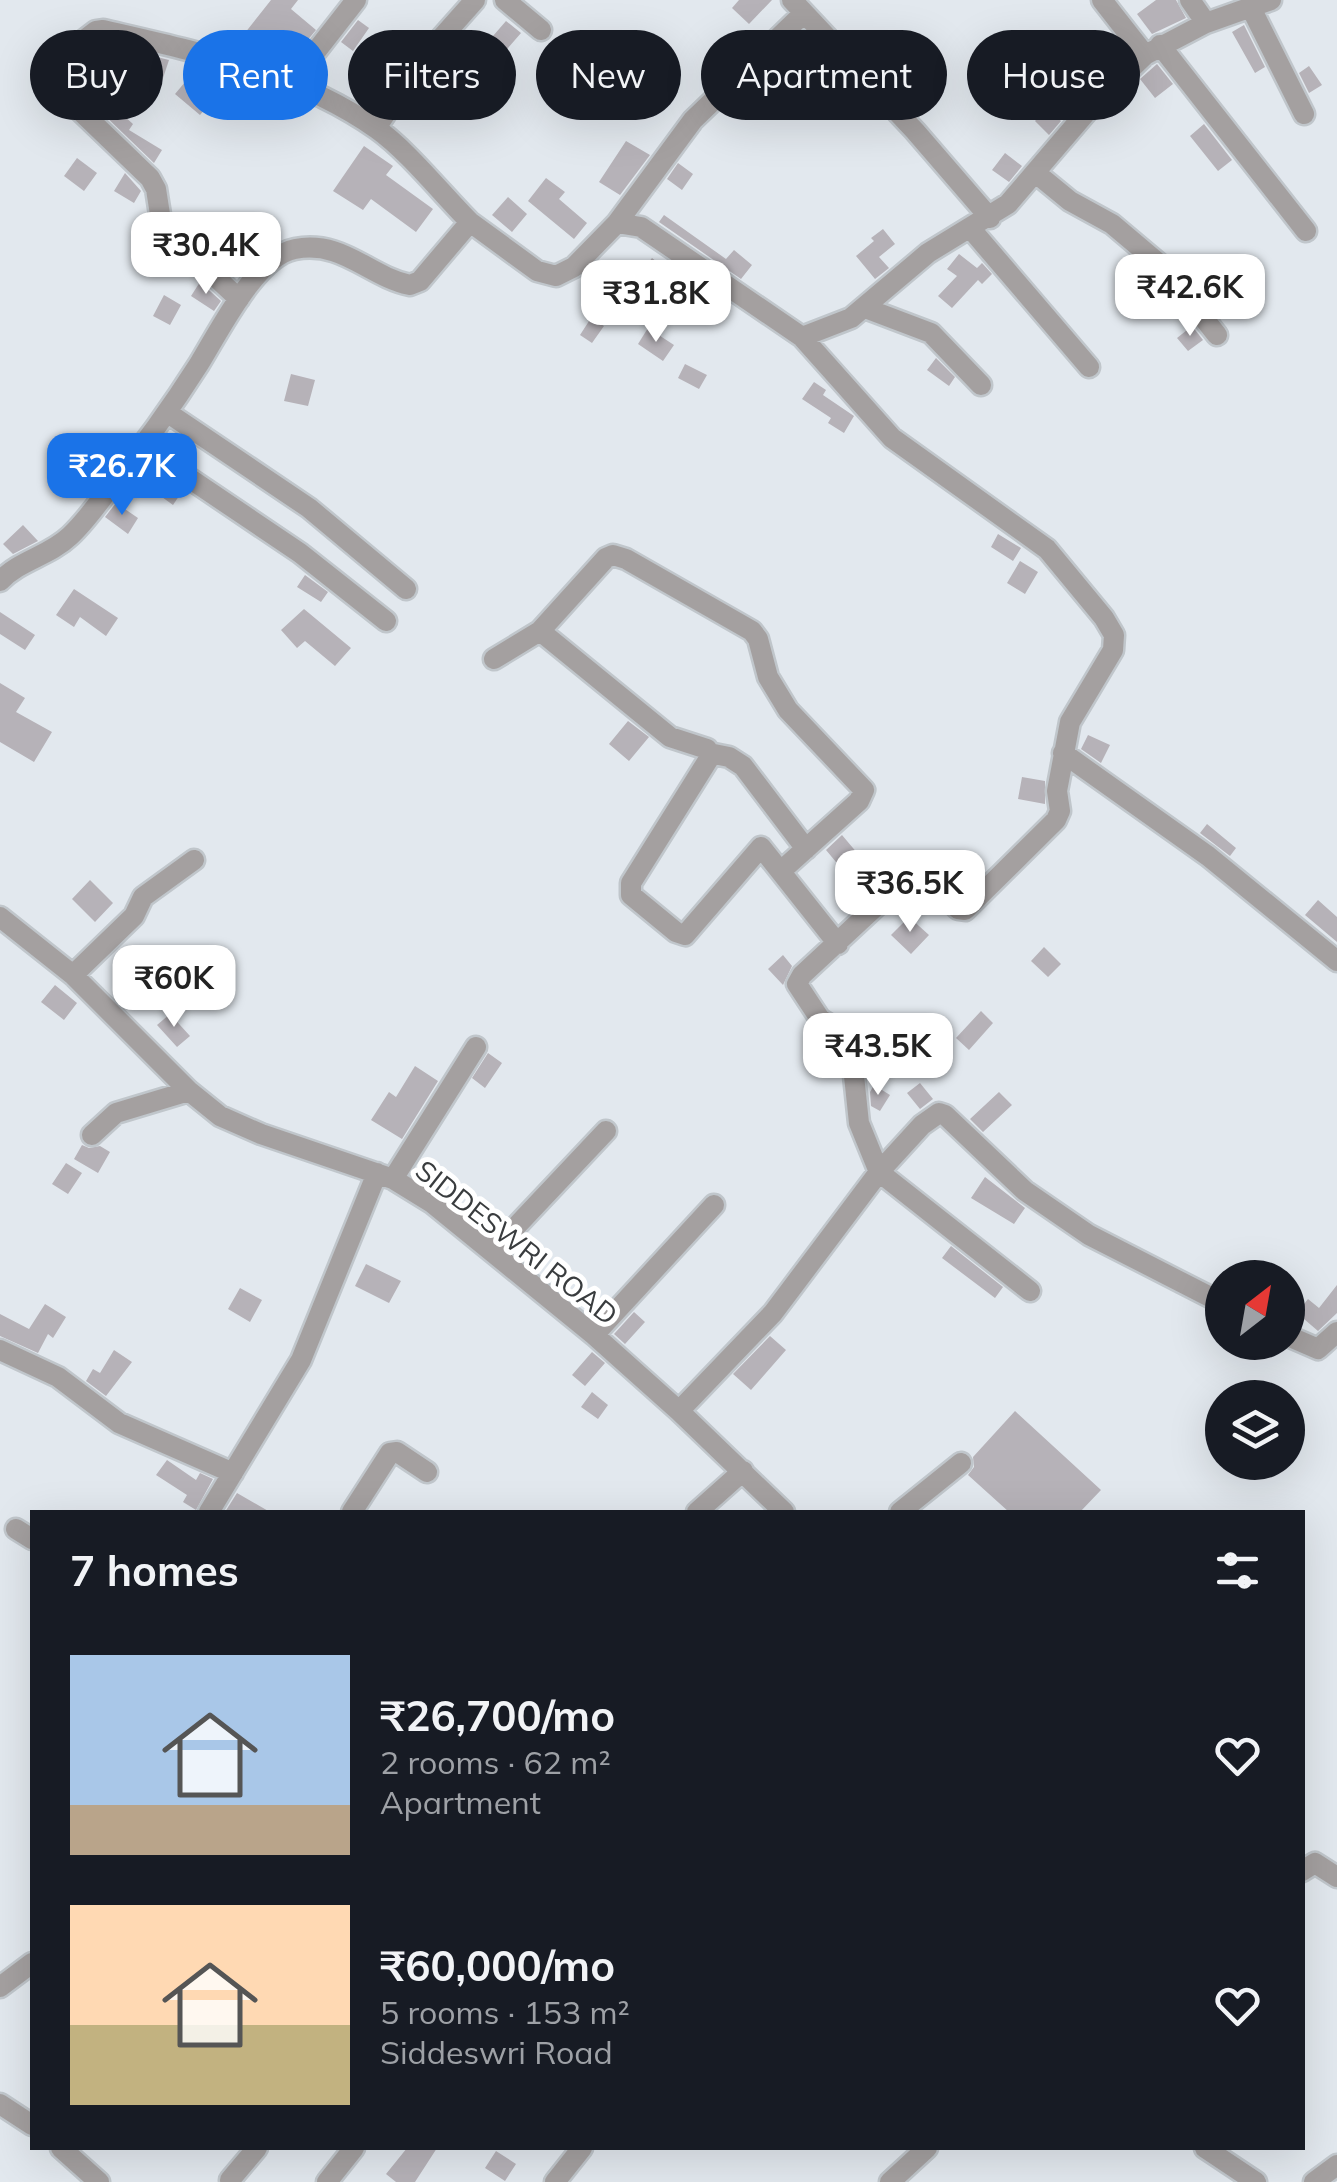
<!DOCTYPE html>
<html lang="en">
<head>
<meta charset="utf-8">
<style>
	body { margin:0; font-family:Mulish,sans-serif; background:#242831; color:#f1f3f6; height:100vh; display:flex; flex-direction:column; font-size:38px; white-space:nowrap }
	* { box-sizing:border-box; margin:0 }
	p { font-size:32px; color:#9ea1a6 }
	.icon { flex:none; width:55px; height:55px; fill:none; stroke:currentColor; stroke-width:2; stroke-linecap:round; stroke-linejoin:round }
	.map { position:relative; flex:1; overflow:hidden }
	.drawer { position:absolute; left:30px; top:1510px; width:1275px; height:640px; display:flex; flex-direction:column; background:#171b24; border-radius:0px; box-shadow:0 10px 40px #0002 }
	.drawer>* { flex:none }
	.guide { position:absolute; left:30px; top:30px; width:1278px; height:90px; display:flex; gap:20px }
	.needle { width:65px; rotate:31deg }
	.tools { position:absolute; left:1205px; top:1260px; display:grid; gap:20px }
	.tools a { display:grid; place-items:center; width:100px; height:100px; border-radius:50%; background:#171b24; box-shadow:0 10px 40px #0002; font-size:50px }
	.price { position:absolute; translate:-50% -85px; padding:0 22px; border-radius:20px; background:#fff; color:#222; font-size:32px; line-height:65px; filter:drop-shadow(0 2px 5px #0008) }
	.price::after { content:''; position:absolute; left:50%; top:60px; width:30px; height:22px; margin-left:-15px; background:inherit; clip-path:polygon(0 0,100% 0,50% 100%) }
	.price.active { background:#1a73e8; color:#fff }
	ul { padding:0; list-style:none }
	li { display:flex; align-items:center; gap:30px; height:250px; padding:0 40px }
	li span { display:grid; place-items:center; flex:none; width:280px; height:200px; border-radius:0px; color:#555 }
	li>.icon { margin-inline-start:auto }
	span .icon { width:120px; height:120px; fill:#fffc; stroke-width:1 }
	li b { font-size:42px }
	h2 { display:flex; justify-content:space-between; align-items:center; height:120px; padding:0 40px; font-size:42px }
	.chip { padding:0 35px; border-radius:45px; background:#171b24; box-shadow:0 10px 40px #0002; font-size:35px; line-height:90px }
	.chip.active { background:#1a73e8; color:#fff }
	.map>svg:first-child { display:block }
	.building { fill:#b6b2b8 }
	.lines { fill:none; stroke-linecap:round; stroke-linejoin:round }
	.minor-casing { stroke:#c0c6cb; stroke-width:25 }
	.minor { stroke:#a4a0a0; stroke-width:20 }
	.labels { text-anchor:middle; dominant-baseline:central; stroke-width:10; stroke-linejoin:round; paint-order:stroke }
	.street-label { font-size:28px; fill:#393c3e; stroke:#fff }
</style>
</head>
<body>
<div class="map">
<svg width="1337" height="2182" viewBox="0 0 1337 2182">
	<rect width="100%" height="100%" fill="#e2e8ee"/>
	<!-- building -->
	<path class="building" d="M271,0H298L291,9L316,30L297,53L278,37L261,57L237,43Z
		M739,0H772L749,24L732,8Z
		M1156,0H1176L1186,18L1152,34L1137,14Z
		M358,20L369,28L353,51L341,42Z
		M506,21L521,33L494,64L480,51Z
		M1244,25L1265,67L1255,73L1232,32Z
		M103,48L122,58L111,81L92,71Z
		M153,56L169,60L159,90L144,85Z
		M1157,64L1173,84L1155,98L1140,79Z
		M1309,66L1322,85L1309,93L1299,73Z
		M191,75L216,96L200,115L175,94Z
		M105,99L133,124L129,130L162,150L154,163L97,108Z
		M1047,108L1061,121L1049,135L1035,121Z
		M1204,124L1232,160L1218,171L1190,136Z
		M626,141L650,155L620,195L599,182Z
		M364,146L393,166L386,175L433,209L416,232L371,199L363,210L333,191Z
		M1005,153L1022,166L1009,182L992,170Z
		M77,158L97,173L84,191L64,176Z
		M678,163L693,174L682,190L667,179Z
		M125,173L141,191L134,203L114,191Z
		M546,178L565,192L559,199L587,223L574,239L528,201Z
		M508,197L527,214L512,232L492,215Z
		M664,215L726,259L734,250L752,265L741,279L659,222Z
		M214,228L236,243L221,264L202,245Z
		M883,229L895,244L879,257L889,268L875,279L856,256L874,241L871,238Z
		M252,231L267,246L254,259L239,244Z
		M959,254L977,268L982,263L992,274L982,284L978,280L952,308L938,296L957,276L947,269Z
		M652,258L673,275L655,297L635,280Z
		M602,273L618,286L604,305L588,293Z
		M200,282L221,301L214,311L191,296Z
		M164,295L181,305L170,325L153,316Z
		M591,318L604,326L592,343L580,335Z
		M1192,326L1203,340L1188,351L1177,338Z
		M648,328L674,345L663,361L638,344Z
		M936,358L955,377L949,386L927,370Z
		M685,364L707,375L699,389L678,378Z
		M291,374L315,380L308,406L284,401Z
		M814,382L826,390L823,395L854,416L844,433L828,423L831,418L802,399Z
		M165,478L183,490L173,505L155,492Z
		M116,503L138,518L128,534L105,517Z
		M23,525L38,541L13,554L3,544Z
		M998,534L1021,548L1013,561L991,547Z
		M1020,561L1038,572L1025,594L1007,583Z
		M305,575L328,592L321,602L297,587Z
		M74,589L118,618L106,636L80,617L74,627L56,615Z
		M304,609L351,648L335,666L305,641L297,648L281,630Z
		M0,612L35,635L25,650L0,634Z
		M0,683L25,698L16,712L52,732L34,762L0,742Z
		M628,721L649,737L629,761L609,744Z
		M1088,735L1110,745L1101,763L1081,749Z
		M1022,777L1045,781V804L1018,799Z
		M1207,824L1236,848L1230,856L1200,833Z
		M842,835L858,854L841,868L826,850Z
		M90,880L113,903L95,922L72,899Z
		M1318,900L1337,917V942L1305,915Z
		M909,917L929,935L911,954L891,935Z
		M1044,947L1061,964L1048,977L1031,961Z
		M783,955L792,966L783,985L768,969Z
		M55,985L77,1003L64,1020L41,1002Z
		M981,1011L993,1023L969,1050L956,1038Z
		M170,1014L190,1036L177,1047L157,1025Z
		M488,1053L502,1063L485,1088L472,1078Z
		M415,1066L438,1081L402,1139L371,1120L389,1092L396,1097Z
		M920,1083L933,1099L920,1109L907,1093Z
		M874,1085L890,1095L880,1111L871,1106L870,1092Z
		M999,1092L1012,1105L983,1132L970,1119Z
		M82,1145L89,1148L100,1146L110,1152L98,1173L74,1159Z
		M66,1163L82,1173L68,1194L52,1184Z
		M985,1177L1025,1208L1014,1224L971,1198Z
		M951,1246L1003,1287L995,1298L942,1258Z
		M366,1264L401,1281L389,1303L355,1286Z
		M1337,1285V1313L1318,1331L1297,1313L1308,1299L1319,1308Z
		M240,1288L262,1300L250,1322L228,1309Z
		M45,1304L66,1317L53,1338L48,1334L38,1353L0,1336V1314L29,1329Z
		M634,1312L645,1322L625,1344L614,1334Z
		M770,1336L786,1350L751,1390L733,1374Z
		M114,1350L132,1362L106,1396L86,1381L93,1369L100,1373Z
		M592,1352L605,1363L585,1386L572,1375Z
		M592,1392L608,1405L598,1419L581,1407Z
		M1015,1411L1101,1490L1080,1512H1009L968,1475L974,1467L973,1457Z
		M167,1460L196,1480L200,1473L213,1479L196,1510L183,1502L187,1495L156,1475Z
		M237,1493L270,1512H225Z
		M407,2148H437L415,2182H396L386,2174Z
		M496,2151L516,2164L505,2181L485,2168Z"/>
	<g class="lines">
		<defs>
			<path id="minor" d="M505,0L541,30
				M792,0L915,131L990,218
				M1102,0L1145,55
				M1190,0L1206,23
				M1251,8L1304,114
				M1160,45L1306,231
				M292,82L356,0
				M376,128L419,63L475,0
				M1037,174L1070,201L1112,224L1163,267L1217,335
				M617,223L693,120L803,14
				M971,229L1089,367
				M239,299L162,227L156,189L150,178L43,75L45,70L96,31L103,30C198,52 296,72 377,129C408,151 442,194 470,222
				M865,308L931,333L981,385
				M802,337L892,438L1047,549L1104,618L1114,635L1113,650L1070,722L1057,791L1060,811L1056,820L965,910L958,909L924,875L913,872L802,975L797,984L820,1019L850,1038L859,1123L879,1172L1030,1291
				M168,413L309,508L406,589
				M143,447L300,553L386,621
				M0,581C20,560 49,556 70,536C85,522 97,505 109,489C142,448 171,408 199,364C219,332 256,256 295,249C343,240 368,276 410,285L420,281L470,222L537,271L556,276L574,267L617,223L641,227L802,337L851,318L928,253L1008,204L1090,108L1145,55L1206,23L1271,0
				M540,631L670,737L707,749L710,757L631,883V895L676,932L685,935L761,847L838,944
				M494,659L540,631L606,558L613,555L626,559L752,631L758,639L768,677L788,710L864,790L859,801L781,871
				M709,753L729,757L743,766L806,849
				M1063,753L1208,856L1337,961
				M0,917L73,975L189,1091L220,1116L261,1134L393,1179L432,1203L594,1335L679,1411L784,1512
				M73,975L134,916L143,897L194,860
				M92,1135L116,1113L189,1091
				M393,1179L476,1047
				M492,1252L606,1131
				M594,1335L714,1205
				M1288,1336L1318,1349L1337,1332
				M0,1350L58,1377L119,1423L233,1473
				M679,1411L773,1313L879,1172L922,1125L939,1113L945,1115L1025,1191L1089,1235L1222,1303
				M209,1512L301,1360L377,1173
				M352,1512L390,1453L397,1452L427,1472
				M697,1512L743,1471
				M900,1512L961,1463
				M16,1529L32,1539
				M1302,1871L1315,1863L1337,1877
				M0,1987L32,1963
				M0,2104L32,2125
				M61,2148L99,2182
				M1205,2148L1256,2182
				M230,2180L257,2148
				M327,2182L354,2148
				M555,2182L582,2148
				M890,2182L927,2148
				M1314,2182L1337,2165"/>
		</defs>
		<!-- minor casing -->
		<use href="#minor" class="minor-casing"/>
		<!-- minor -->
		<use href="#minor" class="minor"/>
	</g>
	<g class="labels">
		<!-- street labels -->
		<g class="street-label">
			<text transform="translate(517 1242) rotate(38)">SIDDESWRI ROAD</text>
		</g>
	</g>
</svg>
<div class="tools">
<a><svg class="needle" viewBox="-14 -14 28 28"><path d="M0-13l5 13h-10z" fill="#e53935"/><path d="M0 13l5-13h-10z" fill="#9ea1a6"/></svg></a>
<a><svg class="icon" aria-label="layers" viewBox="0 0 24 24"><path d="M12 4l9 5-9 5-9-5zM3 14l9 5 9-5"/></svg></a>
</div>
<b class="price" style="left:206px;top:297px">₹30.4K</b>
<b class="price" style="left:1190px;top:339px">₹42.6K</b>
<b class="price" style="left:656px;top:345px">₹31.8K</b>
<b class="price active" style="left:122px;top:518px">₹26.7K</b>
<b class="price" style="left:910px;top:935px">₹36.5K</b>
<b class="price" style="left:174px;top:1030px">₹60K</b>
<b class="price" style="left:878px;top:1098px">₹43.5K</b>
<div class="guide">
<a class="chip">Buy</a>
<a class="chip active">Rent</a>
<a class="chip">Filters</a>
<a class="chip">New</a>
<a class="chip">Apartment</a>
<a class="chip">House</a>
</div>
<section class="drawer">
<h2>7 homes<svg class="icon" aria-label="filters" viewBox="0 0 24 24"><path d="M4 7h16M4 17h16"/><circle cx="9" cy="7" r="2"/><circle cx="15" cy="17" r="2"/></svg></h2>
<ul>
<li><span style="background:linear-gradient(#a9c7e8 75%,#b9a48a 0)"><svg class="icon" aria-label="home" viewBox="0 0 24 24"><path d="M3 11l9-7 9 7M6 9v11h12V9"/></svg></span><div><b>₹26,700/mo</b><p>2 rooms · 62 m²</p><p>Apartment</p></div><svg class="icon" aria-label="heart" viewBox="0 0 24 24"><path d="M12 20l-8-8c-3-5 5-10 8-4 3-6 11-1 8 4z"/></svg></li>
<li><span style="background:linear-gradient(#ffd9b3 60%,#c2b280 0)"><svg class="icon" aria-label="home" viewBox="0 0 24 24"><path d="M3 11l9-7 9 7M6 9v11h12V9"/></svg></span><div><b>₹60,000/mo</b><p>5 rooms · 153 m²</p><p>Siddeswri Road</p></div><svg class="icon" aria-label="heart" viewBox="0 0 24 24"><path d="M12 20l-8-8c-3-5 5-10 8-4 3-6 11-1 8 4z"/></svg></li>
</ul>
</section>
</div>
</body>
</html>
